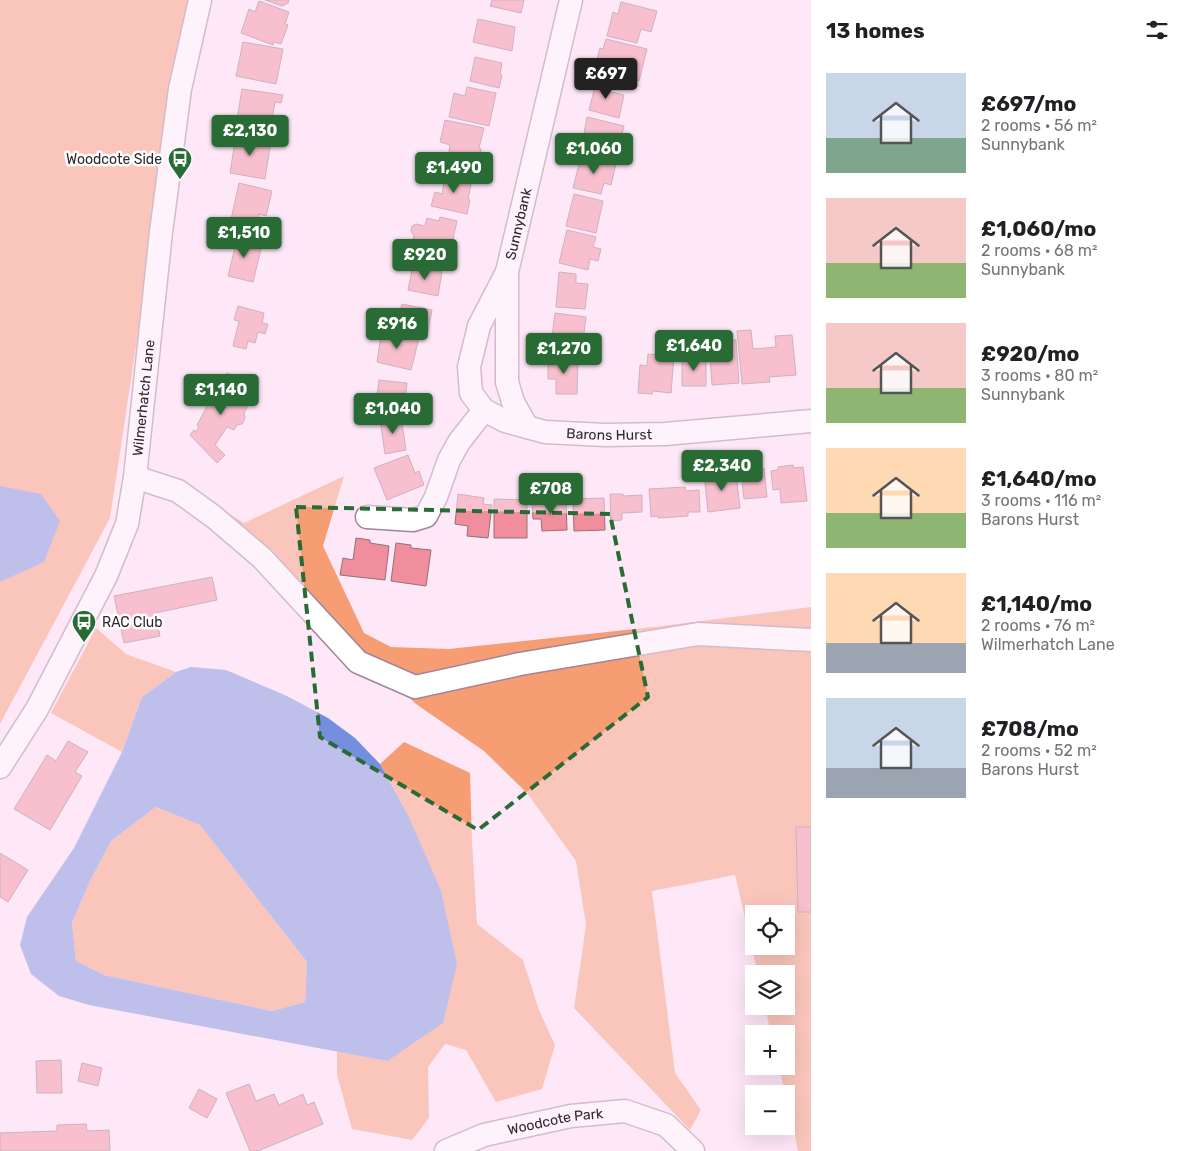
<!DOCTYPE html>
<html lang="en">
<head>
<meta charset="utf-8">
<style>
	body { margin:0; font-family:Rubik,sans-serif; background:#f6f6f6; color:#202124; height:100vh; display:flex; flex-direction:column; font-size:19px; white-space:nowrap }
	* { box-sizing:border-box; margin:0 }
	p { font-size:16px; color:#757577 }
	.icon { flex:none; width:28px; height:28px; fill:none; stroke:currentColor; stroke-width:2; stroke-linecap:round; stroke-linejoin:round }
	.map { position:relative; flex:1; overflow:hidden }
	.side { display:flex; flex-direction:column; background:#fff; width:375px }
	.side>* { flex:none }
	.tools { position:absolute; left:745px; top:905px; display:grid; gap:10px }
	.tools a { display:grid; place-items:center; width:50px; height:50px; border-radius:0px; background:#fff; box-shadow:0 5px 20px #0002; font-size:25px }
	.price { position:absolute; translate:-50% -42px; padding:0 11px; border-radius:5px; background:#286b35; color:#fff; font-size:16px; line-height:32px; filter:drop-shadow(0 1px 2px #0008) }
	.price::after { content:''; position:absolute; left:50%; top:30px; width:15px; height:11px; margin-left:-8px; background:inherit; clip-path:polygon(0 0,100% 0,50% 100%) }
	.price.active { background:#222; color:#fff }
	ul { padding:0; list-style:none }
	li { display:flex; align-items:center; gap:15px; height:125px; padding:0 15px }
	li span { display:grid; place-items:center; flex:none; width:140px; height:100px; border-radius:0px; color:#555 }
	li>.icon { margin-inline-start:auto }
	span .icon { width:60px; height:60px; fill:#fffc; stroke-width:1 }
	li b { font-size:21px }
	h2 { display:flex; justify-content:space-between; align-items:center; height:60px; padding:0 15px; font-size:21px }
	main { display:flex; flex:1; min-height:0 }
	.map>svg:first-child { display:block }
	.forest { fill:#f69d74; fill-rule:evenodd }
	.water { fill:#748fdd; fill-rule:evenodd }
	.building { fill:#f18e9d; stroke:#927276 }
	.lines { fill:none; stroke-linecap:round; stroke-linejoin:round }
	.minor-casing { stroke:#a08698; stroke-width:25 }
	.minor { stroke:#fff; stroke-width:22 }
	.marked { fill:none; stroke:#286b35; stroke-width:4; stroke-dasharray:10 6; stroke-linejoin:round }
	.labels { text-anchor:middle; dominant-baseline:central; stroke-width:5; stroke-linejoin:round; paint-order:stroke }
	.poi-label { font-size:14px; fill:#31272e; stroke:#fff; text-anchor:end }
	.street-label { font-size:14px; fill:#31272e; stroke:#fff }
</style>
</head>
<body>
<main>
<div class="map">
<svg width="811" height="1151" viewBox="0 0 811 1151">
	<rect width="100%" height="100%" fill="#fee7f7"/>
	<!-- forest -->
	<path class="forest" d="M0,0H196L172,109L110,518L0,724Z
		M344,476L323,546L364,633L391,647L449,649L662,626L811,607V1151H798L786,1094H785L779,1066H786V1034H771L765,1006H786V974H758L735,875L652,891L675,1073L701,1110L690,1130L574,1008L586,925L576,861L527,793L484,751L416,704L361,652L279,561L228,513L244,523ZM754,914H786V946H754Z
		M96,628L126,654L176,672L142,697L122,752L51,713Z
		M404,742L470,773L472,842L477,924L523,960L539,1010L555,1045L542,1089L496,1102L466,1050L445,1044L428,1067L429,1118L412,1140L352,1129L337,1075V1051L387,1061L408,815L380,764Z
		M156,807L200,825L307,962L305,1002L272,1011L104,975L76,961L72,923L90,881L111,841Z"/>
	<!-- water -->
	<path class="water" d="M0,486L41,494L60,521L44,562L0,582Z
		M191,667L226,670L287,696L328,718L355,738L380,764L408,815L441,891L457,964L443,1023L387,1061L89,1005L59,996L31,974L20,945L27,917L74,848L122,752L142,697L176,672ZM156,807L200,825L307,962L305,1002L272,1011L104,975L76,961L72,923L90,881L111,841Z"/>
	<!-- building -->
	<path class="building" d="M265,0H289L288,3L282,6Z
		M492,0H524L521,13L490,6Z
		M259,1L289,12L285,24L288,25L281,44L274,42L273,45L241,33L249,9L255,12Z
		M621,2L657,11L651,32L641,29L637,43L607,36L613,12L618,14Z
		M478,19L515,27L512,51L473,42Z
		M606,39L647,49L639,81L594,71L600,48L603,49Z
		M243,42L283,49L276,84L236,76Z
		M475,57L502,63L500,74L502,75L499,88L470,81Z
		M597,79L613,83L610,92L624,95L619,118L589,110Z
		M467,87L496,93L489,126L449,117L454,93L465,96Z
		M242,89L283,95L281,103L275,102L270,130L236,125Z
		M587,117L624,126L616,158L581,150Z
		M445,120L484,128L479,148L481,149L478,164L448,157L450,145L440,142Z
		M236,135L271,141L265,179L230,173Z
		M581,156L616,164L611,185L604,183L601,194L573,188Z
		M446,173L472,179L468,199L470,200L467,214L431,206L435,192L442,194Z
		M239,183L272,191L266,216L259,214L256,229L251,228L249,237L228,233Z
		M574,194L603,201L596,233L566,226Z
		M440,217L457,221L452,243H455L451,257L411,249L414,236L411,231L412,226L416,224L425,226L427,218L439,221Z
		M567,230L596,237L593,247L601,249L598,261L590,259L588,270L559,263Z
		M225,236L262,245L253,282L228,276L235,247L223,244Z
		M413,265L442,272L438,296L408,290Z
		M559,272L576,274V283L588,284L585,309L556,307Z
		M402,304L432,310L427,336L397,329V327L384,322V315L391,312L399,314Z
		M238,306L264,313L262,323L268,324L265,334L258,332L255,343L248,341L246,349L233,346L239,321L234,320Z
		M555,313L586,317L582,349L551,346Z
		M382,329L419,338L411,370L377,362Z
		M751,330L753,349L776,347L775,336L792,335L796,375L769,377L770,382L742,384L737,331Z
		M736,340L739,383L712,385L709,341Z
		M648,354L674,356L671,393L653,391L652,394L638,393L640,365L647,366Z
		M682,357H706V386H682Z
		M548,358H578L577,394H556V379H548Z
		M227,373L245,383L239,394L251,400L244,413L245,418L242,424L237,425L234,430L227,427L215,445L225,455L217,463L190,435L194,430L196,432L199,426L197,425L220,382L222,383Z
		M379,380L407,383L404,408L376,405Z
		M401,417L406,450L385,454L380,420Z
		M408,455L415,473L419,471L424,485L387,500L374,468Z
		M793,465L794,468L803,467L807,501L781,503L780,489L773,490L771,471L778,470V467Z
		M764,468L767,497L744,499L741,471Z
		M719,472V476L736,474L740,508L708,512L704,473Z
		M685,487L686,491L699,490L700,512H688V516L658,518V516L651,517L649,489Z
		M458,494L484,498L483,504L492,505L488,538L467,536L468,526L455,524Z
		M610,494H623V496L642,495V512L622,513V520L611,521Z
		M604,498L605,530L574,531L573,499Z
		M494,499L527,500V538H494Z
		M556,500V502L566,501L567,530L542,531L541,519H533L532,501Z
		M356,538L370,540V543L389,546L385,580L340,575L343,558L353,560Z
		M396,543L411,545V548L431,550L426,586L391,581Z
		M212,577L217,600L155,613L160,636L124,643L114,596Z
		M68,741L88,752L75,772L82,776L50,830L14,809L47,755L56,761Z
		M796,827H811V912H798Z
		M0,853L28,870L8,902L0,897Z
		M61,1060L62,1093H37L36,1061Z
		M82,1063L102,1068L98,1086L78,1081Z
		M249,1084L256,1101L274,1094L279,1105L303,1094L307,1105L314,1102L323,1124L258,1151H250L226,1093Z
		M199,1089L217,1099L207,1118L189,1108Z
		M86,1124L87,1131L109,1130L110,1151H0V1133L57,1131V1125Z"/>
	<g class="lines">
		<defs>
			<g id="minor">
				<path id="s1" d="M507,272L479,326L469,367L471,393L484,410L505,421L545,432L605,435L665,434L811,421"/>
				<path id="s2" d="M527,427L513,402L507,382V272L571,0"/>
				<path d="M135,477L178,491L214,517L262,558L358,662L415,687L520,664L698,634L811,640"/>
				<path d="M367,517L413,520L426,516L436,497L449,460L459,442L484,410"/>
				<path id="s3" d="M0,767L37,709L106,576L127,524L135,477L161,232L180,89L200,0"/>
				<path id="s4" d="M446,1151L484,1135L571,1116L625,1111L666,1125L693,1151"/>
			</g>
		</defs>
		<!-- minor casing -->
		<use href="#minor" class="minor-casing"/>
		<!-- minor -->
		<use href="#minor" class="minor"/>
	</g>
	<!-- marked area -->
	<path d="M0 0H811V1151H0ZM296,507L610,514L648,697L478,830L320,737Z" fill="#fee7f7" fill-opacity=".55" fill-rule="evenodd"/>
	<path class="marked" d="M296,507L610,514L648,697L478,830L320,737Z"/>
	<!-- icons -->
	<defs>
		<symbol id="bus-pin" viewBox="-11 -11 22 30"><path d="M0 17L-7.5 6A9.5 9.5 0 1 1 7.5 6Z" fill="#286b35" stroke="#fff"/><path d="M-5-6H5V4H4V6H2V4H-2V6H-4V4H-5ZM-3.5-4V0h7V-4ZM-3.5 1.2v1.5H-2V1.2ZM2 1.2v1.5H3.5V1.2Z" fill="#fff"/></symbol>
	</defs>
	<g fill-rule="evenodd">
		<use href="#bus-pin" x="166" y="145" width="28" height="38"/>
		<use href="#bus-pin" x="70" y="608" width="28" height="38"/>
	</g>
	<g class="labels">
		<!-- poi labels -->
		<g class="poi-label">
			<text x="162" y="159">Woodcote Side</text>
			<text x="102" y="622" text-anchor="start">RAC Club</text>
		</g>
		<!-- street labels -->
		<g class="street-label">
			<text stroke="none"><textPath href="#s2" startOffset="209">Sunnybank</textPath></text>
			<text stroke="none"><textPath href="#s3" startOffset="402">Wilmerhatch Lane</textPath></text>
			<text stroke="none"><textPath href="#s1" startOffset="280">Barons Hurst</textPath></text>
			<text stroke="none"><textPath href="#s4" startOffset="114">Woodcote Park</textPath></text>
		</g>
	</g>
</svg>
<div class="tools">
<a><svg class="icon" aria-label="locate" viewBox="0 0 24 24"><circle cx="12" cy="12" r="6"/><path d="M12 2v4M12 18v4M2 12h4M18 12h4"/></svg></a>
<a><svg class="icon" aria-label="layers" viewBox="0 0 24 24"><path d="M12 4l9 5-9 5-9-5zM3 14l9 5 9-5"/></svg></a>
<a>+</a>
<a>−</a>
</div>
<b class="price active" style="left:606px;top:100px">£697</b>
<b class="price" style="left:250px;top:157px">£2,130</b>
<b class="price" style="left:594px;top:175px">£1,060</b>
<b class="price" style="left:454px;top:194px">£1,490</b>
<b class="price" style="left:244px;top:259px">£1,510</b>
<b class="price" style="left:425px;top:281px">£920</b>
<b class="price" style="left:397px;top:350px">£916</b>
<b class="price" style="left:694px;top:372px">£1,640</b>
<b class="price" style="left:564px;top:375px">£1,270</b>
<b class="price" style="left:221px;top:416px">£1,140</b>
<b class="price" style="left:393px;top:435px">£1,040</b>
<b class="price" style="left:722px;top:492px">£2,340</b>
<b class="price" style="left:551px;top:515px">£708</b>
</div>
<section class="side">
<h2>13 homes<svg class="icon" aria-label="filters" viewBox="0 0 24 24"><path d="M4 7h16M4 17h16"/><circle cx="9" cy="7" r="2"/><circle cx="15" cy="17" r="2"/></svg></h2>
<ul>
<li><span style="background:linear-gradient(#c9d6e8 65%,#7fa58c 0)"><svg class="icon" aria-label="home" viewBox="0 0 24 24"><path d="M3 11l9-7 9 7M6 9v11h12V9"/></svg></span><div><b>£697/mo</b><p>2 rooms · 56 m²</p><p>Sunnybank</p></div></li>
<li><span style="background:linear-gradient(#f6c9c9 65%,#8fb573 0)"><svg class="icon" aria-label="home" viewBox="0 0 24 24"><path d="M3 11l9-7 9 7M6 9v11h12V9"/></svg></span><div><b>£1,060/mo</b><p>2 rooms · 68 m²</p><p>Sunnybank</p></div></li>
<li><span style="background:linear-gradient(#f6c9c9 65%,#8fb573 0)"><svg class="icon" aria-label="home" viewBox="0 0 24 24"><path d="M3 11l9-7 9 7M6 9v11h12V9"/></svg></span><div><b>£920/mo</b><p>3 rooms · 80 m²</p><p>Sunnybank</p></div></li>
<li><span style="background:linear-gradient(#ffd9b3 65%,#8fb573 0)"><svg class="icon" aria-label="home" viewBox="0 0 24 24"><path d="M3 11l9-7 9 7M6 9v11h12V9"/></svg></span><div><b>£1,640/mo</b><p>3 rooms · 116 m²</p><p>Barons Hurst</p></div></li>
<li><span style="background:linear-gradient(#ffd9b3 70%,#9aa5b1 0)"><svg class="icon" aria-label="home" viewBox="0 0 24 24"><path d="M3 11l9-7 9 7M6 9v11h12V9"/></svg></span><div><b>£1,140/mo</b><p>2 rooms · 76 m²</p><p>Wilmerhatch Lane</p></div></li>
<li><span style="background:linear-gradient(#c9d6e8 70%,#9aa5b1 0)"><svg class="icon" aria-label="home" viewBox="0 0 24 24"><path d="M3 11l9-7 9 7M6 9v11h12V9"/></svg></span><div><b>£708/mo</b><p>2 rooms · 52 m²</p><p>Barons Hurst</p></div></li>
</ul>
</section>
</main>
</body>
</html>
